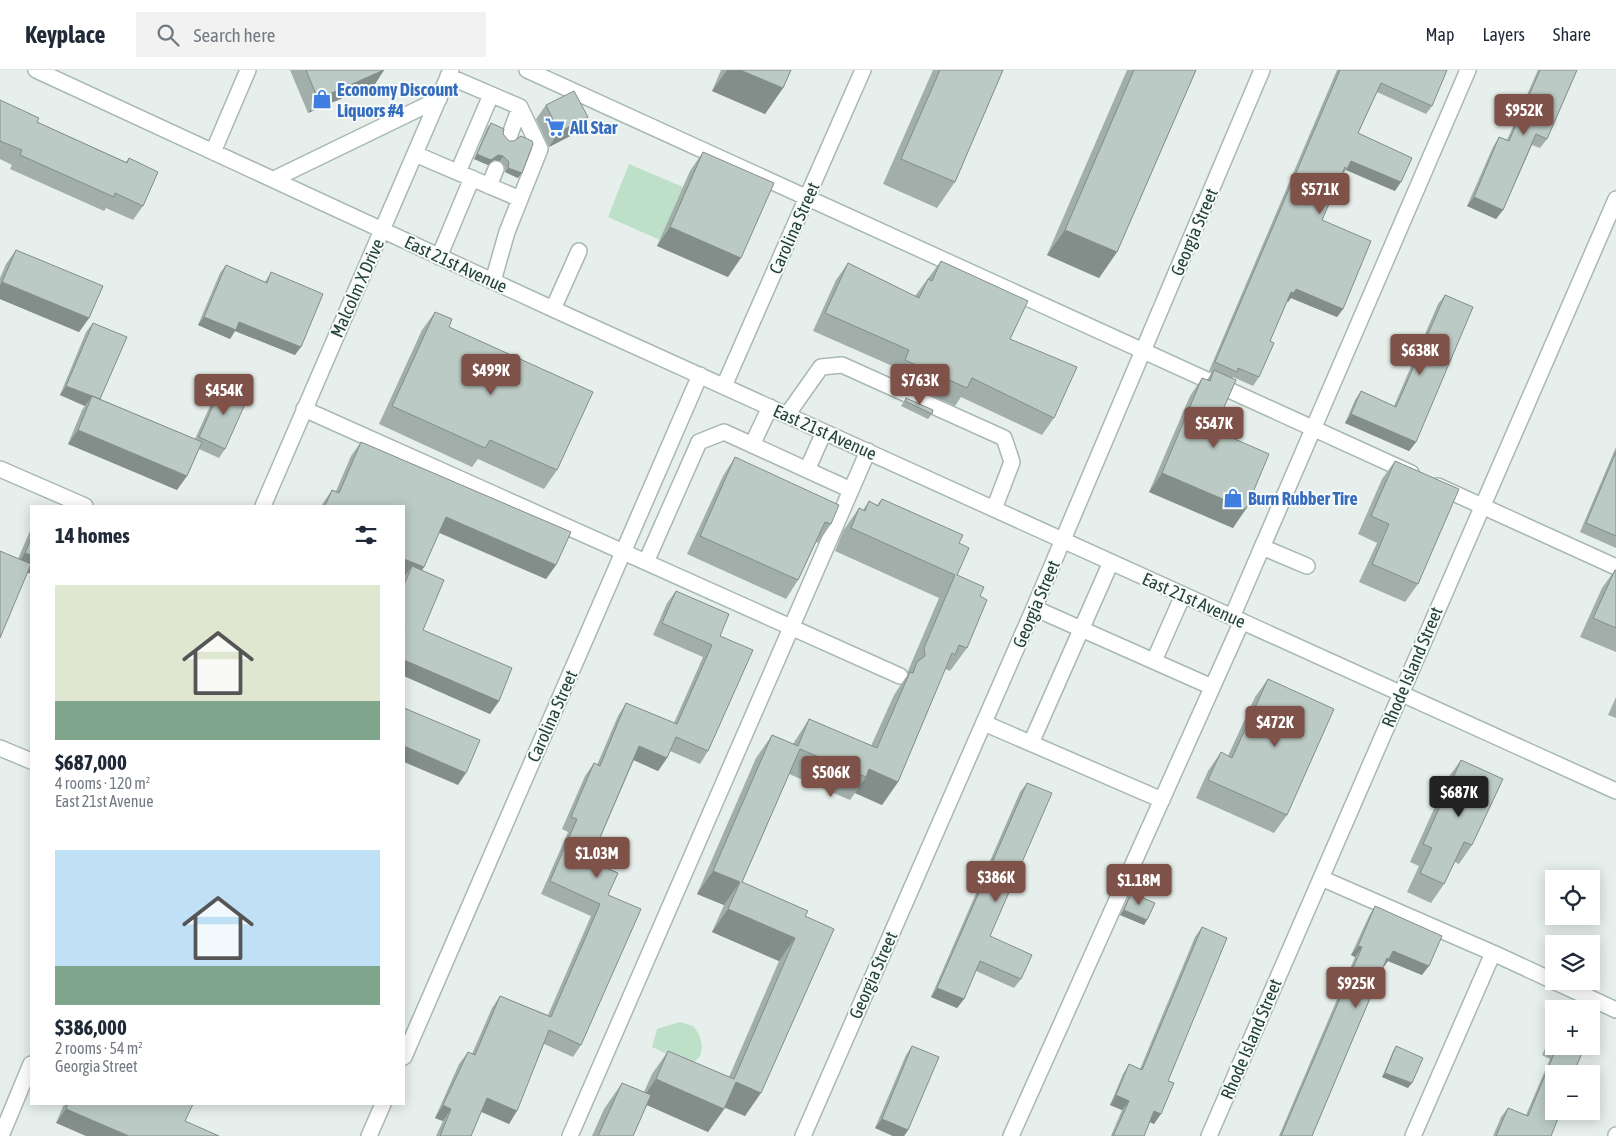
<!DOCTYPE html>
<html lang="en">
<head>
<meta charset="utf-8">
<style>
	body { margin:0; font-family:"Asap Condensed",sans-serif; background:#f2f2f3; color:#1f2937; height:100vh; display:flex; flex-direction:column; font-size:19px; white-space:nowrap }
	* { box-sizing:border-box; margin:0 }
	p { font-size:16px; color:#747a83 }
	.icon { flex:none; width:28px; height:28px; fill:none; stroke:currentColor; stroke-width:2; stroke-linecap:round; stroke-linejoin:round }
	.map { position:relative; flex:1; overflow:hidden }
	.side { position:absolute; left:30px; top:435px; width:375px; height:600px; display:flex; flex-direction:column; background:#fff; border-radius:0px; box-shadow:0 2px 12px #0003 }
	.side>* { flex:none }
	.buttons { position:absolute; left:1545px; top:800px; display:grid; gap:10px }
	.buttons a { display:grid; place-items:center; width:55px; height:55px; border-radius:0px; background:#fff; box-shadow:0 2px 12px #0003; font-size:25px }
	.price { position:absolute; translate:-50% -42px; padding:0 11px; border-radius:5px; background:#7f5249; color:#fff; font-size:16px; line-height:32px; filter:drop-shadow(0 1px 2px #0008) }
	.price::after { content:''; position:absolute; left:50%; top:30px; width:15px; height:11px; margin-left:-8px; background:inherit; clip-path:polygon(0 0,100% 0,50% 100%) }
	.price.active { background:#222; color:#fff }
	ul { padding:0; list-style:none }
	li { display:grid; align-content:center; gap:10px; height:265px; padding:0 25px }
	li span { display:grid; place-items:center; height:155px; border-radius:0px; color:#555 }
	li>.icon { margin-inline-start:auto }
	span .icon { width:90px; height:90px; fill:#fffc; stroke-width:1 }
	li b { font-size:21px }
	h2 { display:flex; justify-content:space-between; align-items:center; height:60px; padding:0 25px; font-size:21px }
	header { display:flex; align-items:center; gap:30px; box-sizing:border-box; height:70px; padding:0 25px; background:#fff; border-bottom:1px solid #e0e1e3 }
	header strong { font-size:24px }
	nav { display:flex; gap:28px; margin-inline-start:auto; font-size:18px }
	.search { width:350px; height:45px; background:#f2f2f3; display:flex; align-items:center; gap:12px; box-sizing:border-box; padding:0 18px; border-radius:0px; color:#747a83; font-size:19px }
	.map>svg:first-child { display:block }
	.green { fill:#bfe0c8 }
	.lines { fill:none; stroke-linecap:round; stroke-linejoin:round }
	.minor-casing { stroke:#a8b8b2; stroke-width:18 }
	.minor { stroke:#fff; stroke-width:15 }
	.wall { fill:#a1aea9 }
	.shaded-wall { fill:#838d89 }
	.building { fill:#bbcac4; stroke:#838d89 }
	.labels { text-anchor:middle; dominant-baseline:central; stroke-width:4; stroke-linejoin:round; paint-order:stroke }
	.shop-label { font-size:18px; font-weight:bold; fill:#366cbe; stroke:#f7fbf9; text-anchor:start }
	.street-label { font-size:18px; fill:#24423a; stroke:#f7fbf9 }
</style>
</head>
<body>
<header>
<strong>Keyplace</strong>
<div class="search"><svg class="icon" aria-label="search" viewBox="0 0 24 24"><circle cx="10" cy="10" r="6"/><path d="M15 15l6 6"/></svg>Search here</div>
<nav><a>Map</a><a>Layers</a><a>Share</a></nav>
</header>
<div class="map">
<svg width="1616" height="1066" viewBox="0 0 1616 1066">
	<rect width="100%" height="100%" fill="#e6efeb"/>
	<!-- green -->
	<path class="green" d="M629,94L683,117L660,170L608,147Z
		M680,952L693,956C704,968 707,990 688,994L652,977L657,959Z"/>
	<g class="lines">
		<defs>
			<path id="minor" d="M36,0L553,239L1616,721
				M527,0L1411,403
				M448,6L520,37L540,79L507,162L493,211
				M509,67L520,37
				M213,82L248,0
				M415,84L520,129
				M458,102L491,25
				M274,109L439,29
				M489,116L496,99
				M439,187L472,108
				M553,239L579,181
				M724,316L863,0
				M304,339L900,606
				M787,345L821,297L842,295L1004,368L1012,392L994,439
				M752,375L770,337
				M0,399L85,436
				M807,400L824,362
				M1438,416L1616,497
				M263,436L451,0
				M1262,477L1307,496
				M646,492L699,372L724,362L851,420
				M1034,538L1212,617
				M1232,547L1468,0
				M1154,591L1183,525
				M984,653L1162,730
				M1031,673L1111,492
				M0,678L31,691
				M1321,808L1493,883L1616,940
				M404,987L700,305
				M1,1066L31,994
				M369,1066L383,1034
				M570,1066L868,381
				M803,1066L1034,538L1262,0
				M1011,1066L1242,551
				M1209,1066L1616,129
				M1413,1066L1493,883
				M1616,1066V1065"/>
		</defs>
		<!-- minor casing -->
		<use href="#minor" class="minor-casing"/>
		<!-- minor -->
		<use href="#minor" class="minor"/>
	</g>
	<!-- wall -->
	<path class="wall" d="M290,0H384L375,14L308,43Z
		M721,0H791L783,18L765,44L712,21Z
		M933,0H1003L955,112L937,138L883,114Z
		M1127,0H1196L1117,182L1099,208L1047,185Z
		M1337,0H1447L1432,36L1426,44L1377,22L1358,63L1395,121L1346,100L1341,107L1322,150L1343,239L1337,247L1291,228L1288,232L1287,231L1270,271L1259,307L1253,316L1233,307L1232,308L1214,360L1233,458L1149,422L1190,326L1202,308L1207,310L1212,302L1209,301Z
		M1538,0H1577L1547,69L1540,78L1532,75L1503,140L1496,149L1467,136L1493,77L1499,67L1507,70Z
		M0,30L37,52L126,92L129,88L143,136L133,150L106,138L104,141L10,99L12,95L0,89Z
		M546,35L578,62L549,77L536,49Z
		M491,53L503,64L518,108L505,102V97L500,91L494,90L488,95L474,89L487,58Z
		M703,82L728,207L657,176L690,101Z
		M16,180L89,248L79,262L0,229V208L6,194Z
		M941,191L1010,269L1054,348L1042,365L961,327L955,336L893,308L897,298L813,261L836,210L848,193L915,226Z
		M226,195L265,212L271,202L295,285L235,261L230,269L198,255L220,203Z
		M1445,225L1416,372L1409,381L1345,353L1355,330L1361,321L1394,336L1438,234Z
		M435,242L557,400L544,419L478,389L472,397L379,354L422,260Z
		M93,253L100,329L195,369L216,323L223,313L225,379L219,388L199,379L177,420L68,374L82,340L85,336L60,325L86,262Z
		M906,328L932,344L928,349L901,336Z
		M361,372L556,495L546,509L439,463L424,497L422,500L423,560L499,631L490,644L404,606V436H321L332,420L336,421L351,386Z
		M1616,377V478L1580,462Z
		M735,387L831,454L818,473L816,472L798,510L786,529L687,484L723,406Z
		M1395,391L1418,514L1405,532L1359,512L1377,473L1358,464L1382,409Z
		M882,429L959,473L957,505L980,526L967,578L950,601L945,599L898,712L882,735L855,723L850,730L789,704L742,812L805,846L745,1046L725,1038L708,1062L647,1035L633,1066H592L604,1039L622,1013L644,1022L652,1004L668,981L729,1007L779,891L712,862L724,835L697,824L756,688L772,665L793,674L809,649L871,676L894,625L908,604V601L939,528L835,481L843,461L859,438L863,440L869,431L877,435Z
		M31,460V504L28,502L18,489L29,463Z
		M1615,500H1616V582L1580,567L1602,518Z
		M676,521L720,566L708,681L700,694L670,681L667,688L658,701L634,690L590,791L608,825L581,975L573,987L544,974L509,1054L481,1042L471,1066H436L443,1051L435,1048L459,994L468,982L472,984L492,938L500,926L548,945L591,846L541,824L568,762L562,759L585,706L594,693L597,695L618,646L626,633L674,653L703,587L653,565L667,533Z
		M1268,609L1287,745L1274,763L1196,728L1208,701L1221,682L1228,686L1255,627Z
		M1616,627V648L1608,645Z
		M1461,690L1472,775L1459,794L1455,792L1444,814L1431,833L1407,822L1419,796L1410,792L1448,708Z
		M1027,713L990,866L1021,909L1014,918L976,901L964,929L957,938L931,927L1020,722Z
		M1131,823L1147,850L1144,855L1120,845L1128,828Z
		M1375,836L1422,905L1388,891L1383,898L1312,1066H1279L1355,887L1351,885L1369,846Z
		M1202,857L1168,1011L1154,1054L1150,1052L1144,1066H1111L1122,1040L1110,1035L1123,1004L1129,994L1140,999L1195,867Z
		M1554,958V976H1585L1573,1004L1551,1066H1493L1501,1047L1508,1038L1526,1045L1550,989L1542,985Z
		M912,976L908,1060L904,1066H893L875,1058L906,985Z
		M1396,976L1408,1018L1382,1007L1393,981Z
		M64,1034H193L56,1053Z"/>
	<!-- shaded-wall -->
	<path class="shaded-wall" d="M384,0L375,14L308,43L318,29Z
		M727,0H740L783,18L765,44L712,21Z
		M588,47L578,62L549,77L559,62Z
		M477,84L498,85L503,86L500,91L494,90L488,95L474,89Z
		M1351,91L1401,112L1395,121L1346,100Z
		M508,98L522,103L518,108L505,102Z
		M1474,127L1503,140L1496,149L1467,136Z
		M670,157L741,188L728,207L657,176Z
		M1065,160L1117,182L1099,208L1047,185Z
		M2,212L89,248L79,262L0,229V215Z
		M1296,219L1343,239L1337,247L1291,228L1288,232L1285,230L1291,222Z
		M204,247L239,252L301,277L295,285L235,261L230,269L198,255Z
		M66,316L92,326L85,336L60,325Z
		M1351,344L1416,372L1409,381L1345,353Z
		M78,360L187,406L177,420L68,374Z
		M1162,403L1246,439L1233,458L1149,422Z
		M446,447L556,495L546,509L436,461Z
		M25,483L31,485V504L15,497Z
		M404,489L424,497L414,511L412,496L404,507Z
		M404,590L499,631L490,644L404,606Z
		M404,676L466,703L458,715L404,692Z
		M639,676L667,688L658,701L631,689Z
		M869,699L898,712L882,735L855,723L866,707Z
		M713,801L740,812L724,835L697,824Z
		M728,839L795,868L779,891L712,862Z
		M1124,840L1147,850L1144,855L1120,845Z
		M1358,876L1362,877L1355,887L1351,885Z
		M1393,881L1429,896L1422,905L1388,891L1383,898L1380,897Z
		M937,918L964,929L957,938L931,927Z
		M1385,1003L1412,1013L1408,1018L1382,1007Z
		M656,1009L724,1039L708,1062L640,1032Z
		M736,1012L761,1023L745,1046L720,1035Z
		M1116,1025L1129,1031L1122,1040L1110,1035Z
		M487,1028L517,1041L509,1054L478,1040Z
		M443,1035L451,1039L443,1051L435,1048Z
		M66,1039L129,1066H86L56,1053Z
		M1154,1041L1161,1044L1154,1054L1148,1051Z
		M882,1049L908,1060L904,1066H893L875,1058Z"/>
	<!-- building -->
	<path class="building" d="M306,0H384L318,29Z
		M740,0H791L783,18Z
		M940,0H1003L955,112L901,89Z
		M1134,0H1196L1117,182L1065,160Z
		M1340,0H1447L1432,36L1381,13L1358,63L1412,88L1401,112L1351,91L1347,99L1345,97L1322,150L1371,171L1343,239L1296,219L1294,223L1291,222L1270,271L1274,273L1259,307L1238,298L1237,302L1215,292Z
		M1540,0H1577L1547,69L1536,64L1503,140L1474,127L1499,67L1509,71Z
		M574,21L588,47L559,62L546,35Z
		M0,30L39,48L37,52L127,93L129,88L158,102L143,136L115,123L114,127L20,85L22,80L0,71Z
		M491,53L504,59L503,64L509,71H514L521,66L532,71L533,74L522,103L508,98L509,92L503,86L498,85L491,90L477,84Z
		M703,82L774,113L741,188L670,157Z
		M16,180L103,216L89,248L2,212Z
		M941,191L1028,231L1010,269L1077,297L1054,348L972,308L967,318L905,290L909,280L825,243L848,193L919,228L928,209L932,211Z
		M226,195L267,213L271,202L323,224L301,277L239,252L236,260L204,247Z
		M1445,225L1473,237L1416,372L1351,344L1361,321L1396,337Z
		M435,242L452,249L449,257L593,322L557,400L490,370L485,378L392,336Z
		M93,253L127,267L100,329L66,316Z
		M1214,300L1236,310L1214,360L1269,384L1246,439L1162,403L1202,308L1210,311Z
		M223,313L249,325L225,379L199,367Z
		M92,326L202,372L187,406L78,360Z
		M906,328L933,340L932,344L905,331Z
		M361,372L571,462L556,495L446,447L424,497L404,489V436H325L332,420L339,423Z
		M1616,382V466L1586,453Z
		M735,387L839,435L831,454L825,452L798,510L700,466Z
		M1395,391L1459,419L1418,514L1372,494L1389,454L1371,446Z
		M882,429L963,465L959,473L969,478L957,505L984,517L980,526L987,530L967,578L959,575L955,585L952,583L898,712L869,699L866,707L800,679L742,812L808,841L805,846L834,859L761,1023L736,1012L724,1039L656,1009L668,981L734,1009L795,868L728,839L740,812L713,801L772,665L798,676L809,649L877,678L910,602L913,603L917,592L925,586L924,578L955,505L851,458L859,438L865,441L869,431L878,436Z
		M31,468V485L25,483Z
		M0,481L31,494L0,568Z
		M412,496L444,510L423,560L512,598L499,631L404,590V560L405,557H404V515Z
		M1615,500H1616V558L1593,548Z
		M676,521L729,544L720,566L753,580L708,681L676,667L667,688L639,676L590,791L618,803L608,825L641,839L581,975L549,960L517,1041L487,1028L471,1066H440L451,1039L443,1035L468,982L475,985L500,926L551,947L600,834L550,811L577,749L571,747L578,730L594,693L600,696L626,633L677,654L712,575L662,553Z
		M1268,609L1334,639L1287,745L1208,710L1221,682L1232,688Z
		M404,638L480,670L466,703L404,676Z
		M1461,690L1503,709L1472,775L1464,772L1444,814L1420,803L1432,778L1423,774Z
		M1027,713L1052,723L990,866L1032,885L1021,909L980,891L964,929L937,918Z
		M1131,823L1155,833L1147,850L1124,840Z
		M1375,836L1442,866L1429,896L1393,881L1389,889L1387,888L1312,1066H1281L1362,877L1358,876Z
		M1202,857L1227,868L1168,1011L1174,1013L1161,1044L1154,1041L1144,1066H1113L1129,1031L1116,1025L1129,994L1142,1000Z
		M1569,930L1588,939H1565Z
		M1591,940L1599,944L1591,962Z
		M1554,964V976H1585L1573,1004H1554V1041H1561L1551,1066H1496L1508,1038L1528,1046L1556,979L1548,975Z
		M912,976L939,987L908,1060L882,1049Z
		M1396,976L1423,988L1412,1013L1385,1003Z
		M622,1013L651,1025L633,1066H598Z
		M68,1034H193L185,1051L219,1066H129L66,1039Z"/>
	<!-- icons -->
	<defs>
		<symbol id="shop-bare" viewBox="-9 -9 18 18"><path d="M-5-2.5h2.3a2.7 3.5 0 0 1 5.4 0H5L5.5 6h-11ZM-1.5-2.5h3a1.5 2.3 0 0 0-3 0Z" fill="#3f7fe0" stroke="#f7fbf9" stroke-width="2.5" paint-order="stroke"/></symbol>
		<symbol id="supermarket-bare" viewBox="-9 -9 18 18"><path d="M-6-5.5h2.5l.6 2H6L4.5 2H-2.5L-4.4-4H-6ZM-1.5 3.2a1.3 1.3 0 1 0 .1 0ZM3 3.2a1.3 1.3 0 1 0 .1 0Z" fill="#3f7fe0" stroke="#f7fbf9" stroke-width="2.5" paint-order="stroke"/></symbol>
	</defs>
	<g fill-rule="evenodd">
		<use href="#shop-bare" x="308" y="15" width="28" height="28"/>
		<use href="#supermarket-bare" x="541" y="43" width="28" height="28"/>
		<use href="#shop-bare" x="1219" y="414" width="28" height="28"/>
	</g>
	<g class="labels">
		<!-- shop labels -->
		<g class="shop-label">
			<text x="337" y="19">Economy Discount<tspan x="337" dy="21">Liquors #4</tspan></text>
			<text x="570" y="57">All Star</text>
			<text x="1248" y="428">Burn Rubber Tire</text>
		</g>
		<!-- street labels -->
		<g class="street-label">
			<text transform="translate(794 158) rotate(-66)">Carolina Street</text>
			<text transform="translate(1194 162) rotate(-67)">Georgia Street</text>
			<text transform="translate(456 194) rotate(25)">East 21st Avenue</text>
			<text transform="translate(357 218) rotate(-66)">Malcolm X Drive</text>
			<text transform="translate(825 362) rotate(24)">East 21st Avenue</text>
			<text transform="translate(1194 530) rotate(24)">East 21st Avenue</text>
			<text transform="translate(1036 534) rotate(-67)">Georgia Street</text>
			<text transform="translate(1412 597) rotate(-67)">Rhode Island Street</text>
			<text transform="translate(552 646) rotate(-66)">Carolina Street</text>
			<text transform="translate(873 905) rotate(-66)">Georgia Street</text>
			<text transform="translate(1251 969) rotate(-67)">Rhode Island Street</text>
		</g>
	</g>
</svg>
<div class="buttons">
<a><svg class="icon" aria-label="locate" viewBox="0 0 24 24"><circle cx="12" cy="12" r="6"/><path d="M12 2v4M12 18v4M2 12h4M18 12h4"/></svg></a>
<a><svg class="icon" aria-label="layers" viewBox="0 0 24 24"><path d="M12 4l9 5-9 5-9-5zM3 14l9 5 9-5"/></svg></a>
<a>+</a>
<a>−</a>
</div>
<b class="price" style="left:1524px;top:66px">$952K</b>
<b class="price" style="left:1320px;top:145px">$571K</b>
<b class="price" style="left:1420px;top:306px">$638K</b>
<b class="price" style="left:491px;top:326px">$499K</b>
<b class="price" style="left:920px;top:336px">$763K</b>
<b class="price" style="left:224px;top:346px">$454K</b>
<b class="price" style="left:1214px;top:379px">$547K</b>
<b class="price" style="left:1275px;top:678px">$472K</b>
<b class="price" style="left:831px;top:728px">$506K</b>
<b class="price active" style="left:1459px;top:748px">$687K</b>
<b class="price" style="left:597px;top:809px">$1.03M</b>
<b class="price" style="left:996px;top:833px">$386K</b>
<b class="price" style="left:1139px;top:836px">$1.18M</b>
<b class="price" style="left:1356px;top:939px">$925K</b>
<section class="side">
<h2>14 homes<svg class="icon" aria-label="filters" viewBox="0 0 24 24"><path d="M4 7h16M4 17h16"/><circle cx="9" cy="7" r="2"/><circle cx="15" cy="17" r="2"/></svg></h2>
<ul>
<li><span style="background:linear-gradient(#dfe7d0 75%,#7fa58c 0)"><svg class="icon" aria-label="home" viewBox="0 0 24 24"><path d="M3 11l9-7 9 7M6 9v11h12V9"/></svg></span><div><b>$687,000</b><p>4 rooms · 120 m²</p><p>East 21st Avenue</p></div></li>
<li><span style="background:linear-gradient(#bfe0f5 75%,#7fa58c 0)"><svg class="icon" aria-label="home" viewBox="0 0 24 24"><path d="M3 11l9-7 9 7M6 9v11h12V9"/></svg></span><div><b>$386,000</b><p>2 rooms · 54 m²</p><p>Georgia Street</p></div></li>
</ul>
</section>
</div>
</body>
</html>
